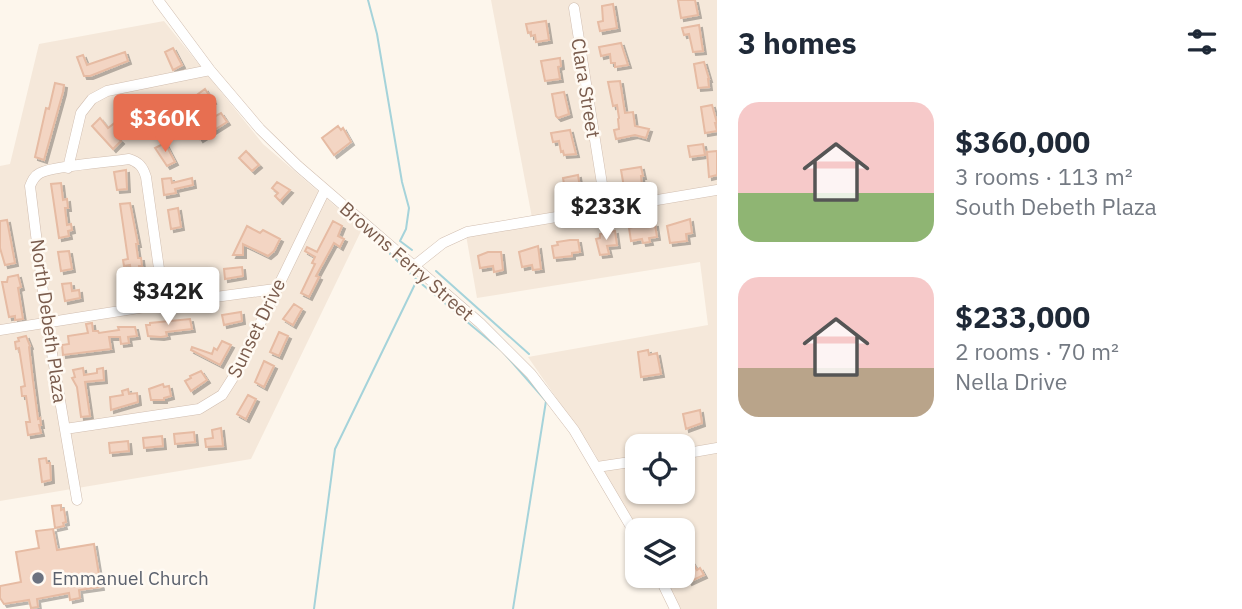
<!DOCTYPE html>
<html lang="en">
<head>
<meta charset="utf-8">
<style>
	body { margin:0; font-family:"IBM Plex Sans",sans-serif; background:#f2f2f3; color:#1f2937; height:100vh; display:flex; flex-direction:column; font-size:26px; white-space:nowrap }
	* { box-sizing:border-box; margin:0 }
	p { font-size:23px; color:#747a83 }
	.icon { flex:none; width:38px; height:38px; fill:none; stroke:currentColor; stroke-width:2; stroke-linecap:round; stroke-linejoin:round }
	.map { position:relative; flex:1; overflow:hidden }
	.panel { display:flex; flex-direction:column; background:#fff; width:525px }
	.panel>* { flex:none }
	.tools { position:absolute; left:625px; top:434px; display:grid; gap:14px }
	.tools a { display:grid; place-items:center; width:70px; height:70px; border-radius:14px; background:#fff; box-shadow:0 2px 5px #0004; font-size:35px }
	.price { position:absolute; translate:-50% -60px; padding:0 16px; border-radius:7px; background:#fff; color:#222; font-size:23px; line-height:46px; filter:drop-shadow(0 2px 4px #0008) }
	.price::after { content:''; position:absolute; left:50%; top:42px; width:21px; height:16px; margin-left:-10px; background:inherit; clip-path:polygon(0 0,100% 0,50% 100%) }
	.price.on { background:#e76f51; color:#fff }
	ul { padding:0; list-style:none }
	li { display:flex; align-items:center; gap:21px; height:175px; padding:0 21px }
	li span { display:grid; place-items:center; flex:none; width:196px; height:140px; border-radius:21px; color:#555 }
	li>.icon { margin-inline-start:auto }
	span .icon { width:84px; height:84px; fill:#fffc; stroke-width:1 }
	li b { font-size:30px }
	h2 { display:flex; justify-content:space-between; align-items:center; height:84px; padding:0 21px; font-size:30px }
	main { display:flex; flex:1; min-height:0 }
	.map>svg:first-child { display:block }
	.residential { fill:#f5e8da; fill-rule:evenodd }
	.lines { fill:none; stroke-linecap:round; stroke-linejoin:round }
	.stream { stroke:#a5d3da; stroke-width:2 }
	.building { fill:#f3d5c3; stroke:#e6bba3; stroke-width:2; filter:url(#shadow) }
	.minor-casing { stroke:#d1beb0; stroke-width:11 }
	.minor { stroke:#fff; stroke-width:10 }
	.worship-dot { fill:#6b7280; stroke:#fffaf3; stroke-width:2.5 }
	.labels { text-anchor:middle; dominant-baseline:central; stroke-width:5; stroke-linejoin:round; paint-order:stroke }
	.street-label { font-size:19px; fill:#7a5c4d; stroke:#fffaf3 }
	.worship-label { font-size:19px; fill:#5b616d; stroke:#fffaf3; text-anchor:start }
</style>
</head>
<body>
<main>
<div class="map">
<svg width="717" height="609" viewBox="0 0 717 609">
	<defs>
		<filter id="shadow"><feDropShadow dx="3" dy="3" stdDeviation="0" flood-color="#0004"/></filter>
	</defs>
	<rect width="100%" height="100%" fill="#fdf6ec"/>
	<!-- residential -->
	<path class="residential" d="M491,0H717V609H671L655,576H682V530H637V540L595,454L528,357L708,325L700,262L477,298L466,235L533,223ZM637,446H682V492H637Z
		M164,21L263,144L362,229L251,459L0,501V166L10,164L39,44Z"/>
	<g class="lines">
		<!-- stream -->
		<path class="stream" d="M368,0L377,34L402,182L409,208L406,229L400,241L412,250
			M436,271L529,354
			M417,280L502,351L546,401L513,609
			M314,609L335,449L417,280L390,254"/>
	</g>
	<!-- building -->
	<path class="building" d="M678,0H695L698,15L681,18Z
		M613,4L617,28L600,31L598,22L603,21L602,6Z
		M546,21L549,40L536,42L535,35L531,36V32L528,33L526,24Z
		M699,25L703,51L693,52L689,34L684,35L682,28Z
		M621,43L628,65L615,67V63H611L610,54L601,56L599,47Z
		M173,48L182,65L173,70L165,52Z
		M125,52L128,61L90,76H84L77,57L83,55L87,65Z
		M560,58L561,66L558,67L560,79L545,81L541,61Z
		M704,62L709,79H708L709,87L698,88L694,64Z
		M620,81L625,113L633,112L635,126L649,129L646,138L635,135L616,139L614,130L619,129L618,119L619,118L617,105L613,106L608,82Z
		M55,83L64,85L63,92L44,160L35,157L46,108L49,109Z
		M205,89L213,101L208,104L205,100L198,104L194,97Z
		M564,92L569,114L558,118L556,116L552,94Z
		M161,101L162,104L166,102L171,112L153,120L148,110Z
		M712,105L717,123H715L717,131L705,133L701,107Z
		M221,113L227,122L200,139L195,131L203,126L201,124Z
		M125,115L132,124L116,136L121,141L113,149L92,126L100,118L108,128Z
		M338,126L341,130L343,128L351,142L334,155L322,138Z
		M570,130L576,154L564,155L563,151L561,152L559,141L553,142L551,133Z
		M165,143L175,162L167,166L155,148Z
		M703,144L705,155L690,157L688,146Z
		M246,151L259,165L252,171L239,158Z
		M717,151V175L709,177L707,152Z
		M641,167L643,176H641L642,185L639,186L640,190L625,193L621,170Z
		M126,170L127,189L117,190L114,172Z
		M578,175L582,201L567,203L563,178Z
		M171,178L172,183L192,178L193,185L175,189L176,193L164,195L162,179Z
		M277,182L290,190L280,201L275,196L278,193L272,188Z
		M61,183L63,200L67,199L68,208H65L67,225L71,224L72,230L68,231L69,236L59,238L51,184Z
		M130,203L138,244H136L138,258H141L142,266H139L144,297L120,300L119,291L133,288L130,265L124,266L123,260L128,259L120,204Z
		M178,208L181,227L171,229L168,210Z
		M690,219L692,233L686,234L687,241L670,243L667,226Z
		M7,220L15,263L5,265L0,248V221Z
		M333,221L342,226L338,236L344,239L340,247L334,243L316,276L319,277L309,297L301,293L315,264L312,263L315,257L305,251L307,247L317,252Z
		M649,223L650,225L655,224L657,237L649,238L650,242L643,243L642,239L631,241L629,228Z
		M247,226L260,233L263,230L280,239L274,251L268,256L243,244V255H233Z
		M615,231L617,245L607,246L609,254L600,255L596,239L600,238V234Z
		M570,240H578L580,252L572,253V256L554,258L552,246L558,245L557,242Z
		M538,246L541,269L533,270L532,265L522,267L519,252Z
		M69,251L72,269L61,271L58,252Z
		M488,252H501L503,270L494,272L493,266L480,268L478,256Z
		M242,267L243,276L225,279L224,269Z
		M18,275L21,287L18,288L23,319L15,320V316L9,317L2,282H7L8,277Z
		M71,283L72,291L79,290L80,298L65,301L62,284Z
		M294,304L302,309L293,325L283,319Z
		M241,312L242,321L224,325L222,315Z
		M190,319L192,329L166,332L167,336L161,337L148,336L146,325H150V323Z
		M92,323L93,331H98L99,333L119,330L118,327H135L137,336L128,337L129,343L121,344L120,337H109L111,349L63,355L62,345L69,344L68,336L88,333L86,324Z
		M279,332L288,336L279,356L270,352Z
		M26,336L30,346L29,347L33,381L38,419L40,418L41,425H39L41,433L28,435L26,422H30L29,416L26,396H22L21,387L25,386L19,348L16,349L15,342L19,341L18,338Z
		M222,341L231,345L220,365L191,350L192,347L212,354L214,348L217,350Z
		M648,350L649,355L657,353L661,374L641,377L638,352Z
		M264,361L274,366L264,387L255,382Z
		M83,368L84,375L97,373V369L103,368L104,380L85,382L90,416L81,417L77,387L72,378L75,377L73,370Z
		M201,371L207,380L191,391L185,381L191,378L190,376Z
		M163,384L164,387L169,386L171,396L164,398V400H151L149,389Z
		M128,389L129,394L137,393L138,402L111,410L110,397L123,395L122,391Z
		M248,395L256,399L246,419L237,414Z
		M700,410L702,423L686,429L683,414Z
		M221,428L223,446L206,447L205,439L213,438L212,430Z
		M194,432L195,442L175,444L174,434Z
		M162,436L163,446L144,448L143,438Z
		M128,441L129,451L110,453L109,443Z
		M46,458L47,463H50L51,480L42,482L39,459Z
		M61,505V510L64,509L66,522L63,523L64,526L55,528L52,506Z
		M53,529L57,550L94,544L101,587L79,590L80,598L70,600L69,593L37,599L38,607L31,608L29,600L4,604L0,598V586L21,582L16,552L39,548L36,531Z
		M690,559L697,570L700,568L704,575L689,582L682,569V562Z"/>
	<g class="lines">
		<defs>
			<path id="minor" d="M158,0L210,70L260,129L298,166L480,323L531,374L574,430L637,537
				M574,8L606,209
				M68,168L81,113L92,99L107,91L210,70
				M414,266L443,243L467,232L717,190
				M0,330L164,304L275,289
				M65,429L199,409L222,395L236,373L325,190
				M682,454L717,448
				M597,467L637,461
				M77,500L47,324L30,186C32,181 34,176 40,173C52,166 111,162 129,159C139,162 143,167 146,177L164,304
				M659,576L675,609"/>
		</defs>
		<!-- minor casing -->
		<use href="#minor" class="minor-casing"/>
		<!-- minor -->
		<use href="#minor" class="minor"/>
	</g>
	<!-- markers -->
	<circle class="worship-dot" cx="38" cy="578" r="7"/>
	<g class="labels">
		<!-- street labels -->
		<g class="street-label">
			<text transform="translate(586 88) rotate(81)">Clara Street</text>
			<text transform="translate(407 261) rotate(41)">Browns Ferry Street</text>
			<text transform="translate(49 321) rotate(82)">North Debeth Plaza</text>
			<text transform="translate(256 328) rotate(-64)">Sunset Drive</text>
		</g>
		<!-- worship labels -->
		<g class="worship-label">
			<text x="52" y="578">Emmanuel Church</text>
		</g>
	</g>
</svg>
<div class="tools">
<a><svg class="icon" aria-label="locate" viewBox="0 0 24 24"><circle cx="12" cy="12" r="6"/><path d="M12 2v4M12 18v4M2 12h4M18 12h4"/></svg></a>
<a><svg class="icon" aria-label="layers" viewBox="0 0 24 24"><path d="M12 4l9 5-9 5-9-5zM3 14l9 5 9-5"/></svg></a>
</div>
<b class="price on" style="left:165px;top:154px">$360K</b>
<b class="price" style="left:606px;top:242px">$233K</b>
<b class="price" style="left:168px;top:327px">$342K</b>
</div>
<section class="panel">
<h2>3 homes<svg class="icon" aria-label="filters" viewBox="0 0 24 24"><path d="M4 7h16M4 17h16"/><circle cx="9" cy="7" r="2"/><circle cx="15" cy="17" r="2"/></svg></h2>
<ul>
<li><span style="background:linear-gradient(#f6c9c9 65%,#8fb573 0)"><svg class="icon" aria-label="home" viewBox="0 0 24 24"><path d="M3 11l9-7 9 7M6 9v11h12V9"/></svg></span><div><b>$360,000</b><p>3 rooms · 113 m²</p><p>South Debeth Plaza</p></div></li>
<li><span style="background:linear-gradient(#f6c9c9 65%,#b9a48a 0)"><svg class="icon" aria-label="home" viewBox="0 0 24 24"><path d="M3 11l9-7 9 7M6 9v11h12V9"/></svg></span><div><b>$233,000</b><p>2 rooms · 70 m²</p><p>Nella Drive</p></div></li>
</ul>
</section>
</main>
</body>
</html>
